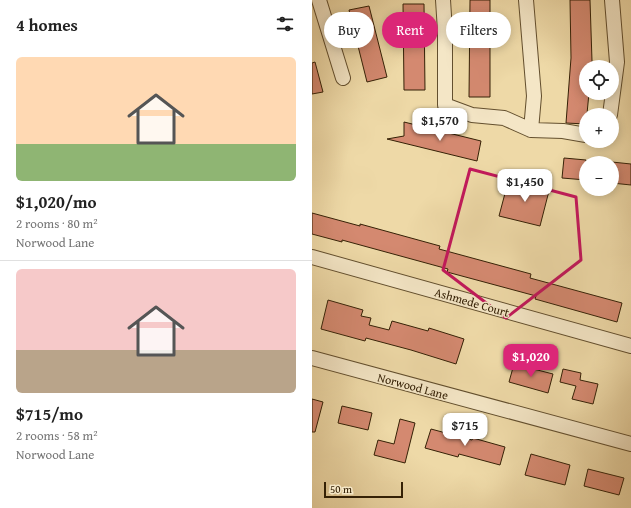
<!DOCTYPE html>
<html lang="en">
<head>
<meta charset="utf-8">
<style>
	body { margin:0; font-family:"Gentium Book Plus",serif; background:#f6f6f6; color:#222; height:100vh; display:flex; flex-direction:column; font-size:15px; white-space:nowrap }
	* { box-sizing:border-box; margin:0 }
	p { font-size:13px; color:#767676 }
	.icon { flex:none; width:22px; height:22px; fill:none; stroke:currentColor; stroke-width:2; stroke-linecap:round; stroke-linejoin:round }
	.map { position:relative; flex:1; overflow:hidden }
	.drawer { display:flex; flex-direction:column; background:#fff; width:312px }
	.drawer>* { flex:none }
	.top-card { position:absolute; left:12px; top:12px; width:247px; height:36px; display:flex; gap:8px }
	.buttons { position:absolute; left:267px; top:60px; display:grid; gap:8px }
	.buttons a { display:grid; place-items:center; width:40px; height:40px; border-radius:50%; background:#fff; box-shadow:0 2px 10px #0003; font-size:20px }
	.scale { position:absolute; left:12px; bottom:10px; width:79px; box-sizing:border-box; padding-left:4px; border:2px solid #352106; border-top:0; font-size:11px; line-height:14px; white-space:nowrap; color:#352106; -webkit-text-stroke:3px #f4e6c6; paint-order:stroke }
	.price { position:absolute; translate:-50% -34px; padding:0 9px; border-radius:8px; background:#fff; color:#222; font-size:13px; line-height:26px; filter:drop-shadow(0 1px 2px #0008) }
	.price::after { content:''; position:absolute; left:50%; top:24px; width:12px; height:9px; margin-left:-6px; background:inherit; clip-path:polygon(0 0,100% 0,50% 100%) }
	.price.selected { background:#db2777; color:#fff }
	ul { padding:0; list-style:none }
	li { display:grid; align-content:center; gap:8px; height:212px; padding:0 16px }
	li+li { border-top:1px solid #e0e0e0 }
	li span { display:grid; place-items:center; height:124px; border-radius:6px; color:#555 }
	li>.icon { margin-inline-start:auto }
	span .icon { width:72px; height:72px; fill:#fffc; stroke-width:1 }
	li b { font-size:17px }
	h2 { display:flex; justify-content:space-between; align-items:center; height:48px; padding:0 16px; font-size:17px }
	.chip { padding:0 14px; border-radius:18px; background:#fff; box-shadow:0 2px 10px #0003; font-size:14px; line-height:36px }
	.chip.selected { background:#db2777; color:#fff }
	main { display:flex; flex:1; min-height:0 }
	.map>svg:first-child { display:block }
	.building { fill:#d48970; stroke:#352106 }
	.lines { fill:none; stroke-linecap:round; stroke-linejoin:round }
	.minor-casing { stroke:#634f2e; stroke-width:16 }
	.minor { stroke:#f4e6c6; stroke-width:14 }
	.marked { fill:none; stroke:#c2185b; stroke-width:3; stroke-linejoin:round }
	.labels { text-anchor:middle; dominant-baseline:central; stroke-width:3; stroke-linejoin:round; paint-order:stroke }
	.street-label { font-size:12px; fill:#352106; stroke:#f4e6c6 }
</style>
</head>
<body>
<main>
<section class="drawer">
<h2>4 homes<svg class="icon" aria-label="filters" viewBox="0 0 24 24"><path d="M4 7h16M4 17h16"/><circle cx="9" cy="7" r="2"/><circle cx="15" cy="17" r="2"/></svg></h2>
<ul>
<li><span style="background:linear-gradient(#ffd9b3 70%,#8fb573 0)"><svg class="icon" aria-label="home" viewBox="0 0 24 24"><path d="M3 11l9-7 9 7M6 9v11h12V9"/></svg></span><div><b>$1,020/mo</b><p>2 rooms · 80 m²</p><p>Norwood Lane</p></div></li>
<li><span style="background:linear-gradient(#f6c9c9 65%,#b9a48a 0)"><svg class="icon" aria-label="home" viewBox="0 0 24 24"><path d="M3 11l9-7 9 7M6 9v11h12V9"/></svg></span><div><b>$715/mo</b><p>2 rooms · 58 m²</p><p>Norwood Lane</p></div></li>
</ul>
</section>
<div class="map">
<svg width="319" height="508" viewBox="0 0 319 508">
	<rect width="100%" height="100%" fill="#eed9a7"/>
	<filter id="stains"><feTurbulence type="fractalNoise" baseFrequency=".005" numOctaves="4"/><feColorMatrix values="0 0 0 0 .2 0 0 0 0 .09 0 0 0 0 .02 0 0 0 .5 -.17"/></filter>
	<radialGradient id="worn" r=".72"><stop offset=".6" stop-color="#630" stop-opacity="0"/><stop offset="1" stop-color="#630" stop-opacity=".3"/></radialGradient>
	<!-- building -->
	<path class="building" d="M158,0H178V97H157Z
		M258,0H278L280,61L279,67H274V93H277L274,124L254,123L259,58Z
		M91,4H112L113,90H92Z
		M57,6L75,77L55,82L37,10Z
		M3,62L11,92L0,94V63Z
		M92,122L169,141L165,161L75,139L92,136Z
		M252,158L274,160V180L250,178Z
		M300,162L319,164V185L300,183Z
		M214,181L238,187L228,226L187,216L196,182L213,186Z
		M0,213L48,226V224L128,246L127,249L219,274L218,278L310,303L305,322L223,299L224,296L135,272L136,269L30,240V242L0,234Z
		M16,300L51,310L49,316L59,318L57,325L77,330L80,321L116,331L117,328L152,339L144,364L99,350L54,338L53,341L9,329Z
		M202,364L241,374L236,393L197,382Z
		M251,369L269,373L268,380L286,384L281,404L260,399L264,386L248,382Z
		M0,399L11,402L3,432H0Z
		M30,406L60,413L56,430L26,423Z
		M88,419L103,423L93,463L62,455L66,440L82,444Z
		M119,429L160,440L161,438L193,447L188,465L147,454L146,457L113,448Z
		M219,454L258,465L253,485L213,475Z
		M276,469L312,478L307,495L272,486Z"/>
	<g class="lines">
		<defs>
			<path id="minor" d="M7,0L31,78
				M131,0L133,31V105L160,115L192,118L219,130L251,131L274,135
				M214,0L222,96L219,130
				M298,115L305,62L300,0
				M0,257L319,346
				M0,358L319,444"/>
		</defs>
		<!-- minor casing -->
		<use href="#minor" class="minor-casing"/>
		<!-- minor -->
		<use href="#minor" class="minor"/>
	</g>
	<!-- marked area -->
	<path class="marked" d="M158,169L264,197L269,260L194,318L131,270Z"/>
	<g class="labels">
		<!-- street labels -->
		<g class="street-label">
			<text transform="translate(160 302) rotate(16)">Ashmede Court</text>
			<text transform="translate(101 386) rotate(15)">Norwood Lane</text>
		</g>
	</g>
	<rect width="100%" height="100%" filter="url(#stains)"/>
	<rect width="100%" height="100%" fill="url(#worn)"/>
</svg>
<div class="buttons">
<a><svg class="icon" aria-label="locate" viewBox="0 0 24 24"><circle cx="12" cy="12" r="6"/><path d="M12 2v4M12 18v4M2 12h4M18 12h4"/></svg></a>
<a>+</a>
<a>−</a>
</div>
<div class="scale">50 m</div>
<b class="price" style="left:128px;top:142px">$1,570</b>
<b class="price" style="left:213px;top:203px">$1,450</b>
<b class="price selected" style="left:219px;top:378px">$1,020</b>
<b class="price" style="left:153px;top:447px">$715</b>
<div class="top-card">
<a class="chip">Buy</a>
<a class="chip selected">Rent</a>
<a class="chip">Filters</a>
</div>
</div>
</main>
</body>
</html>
